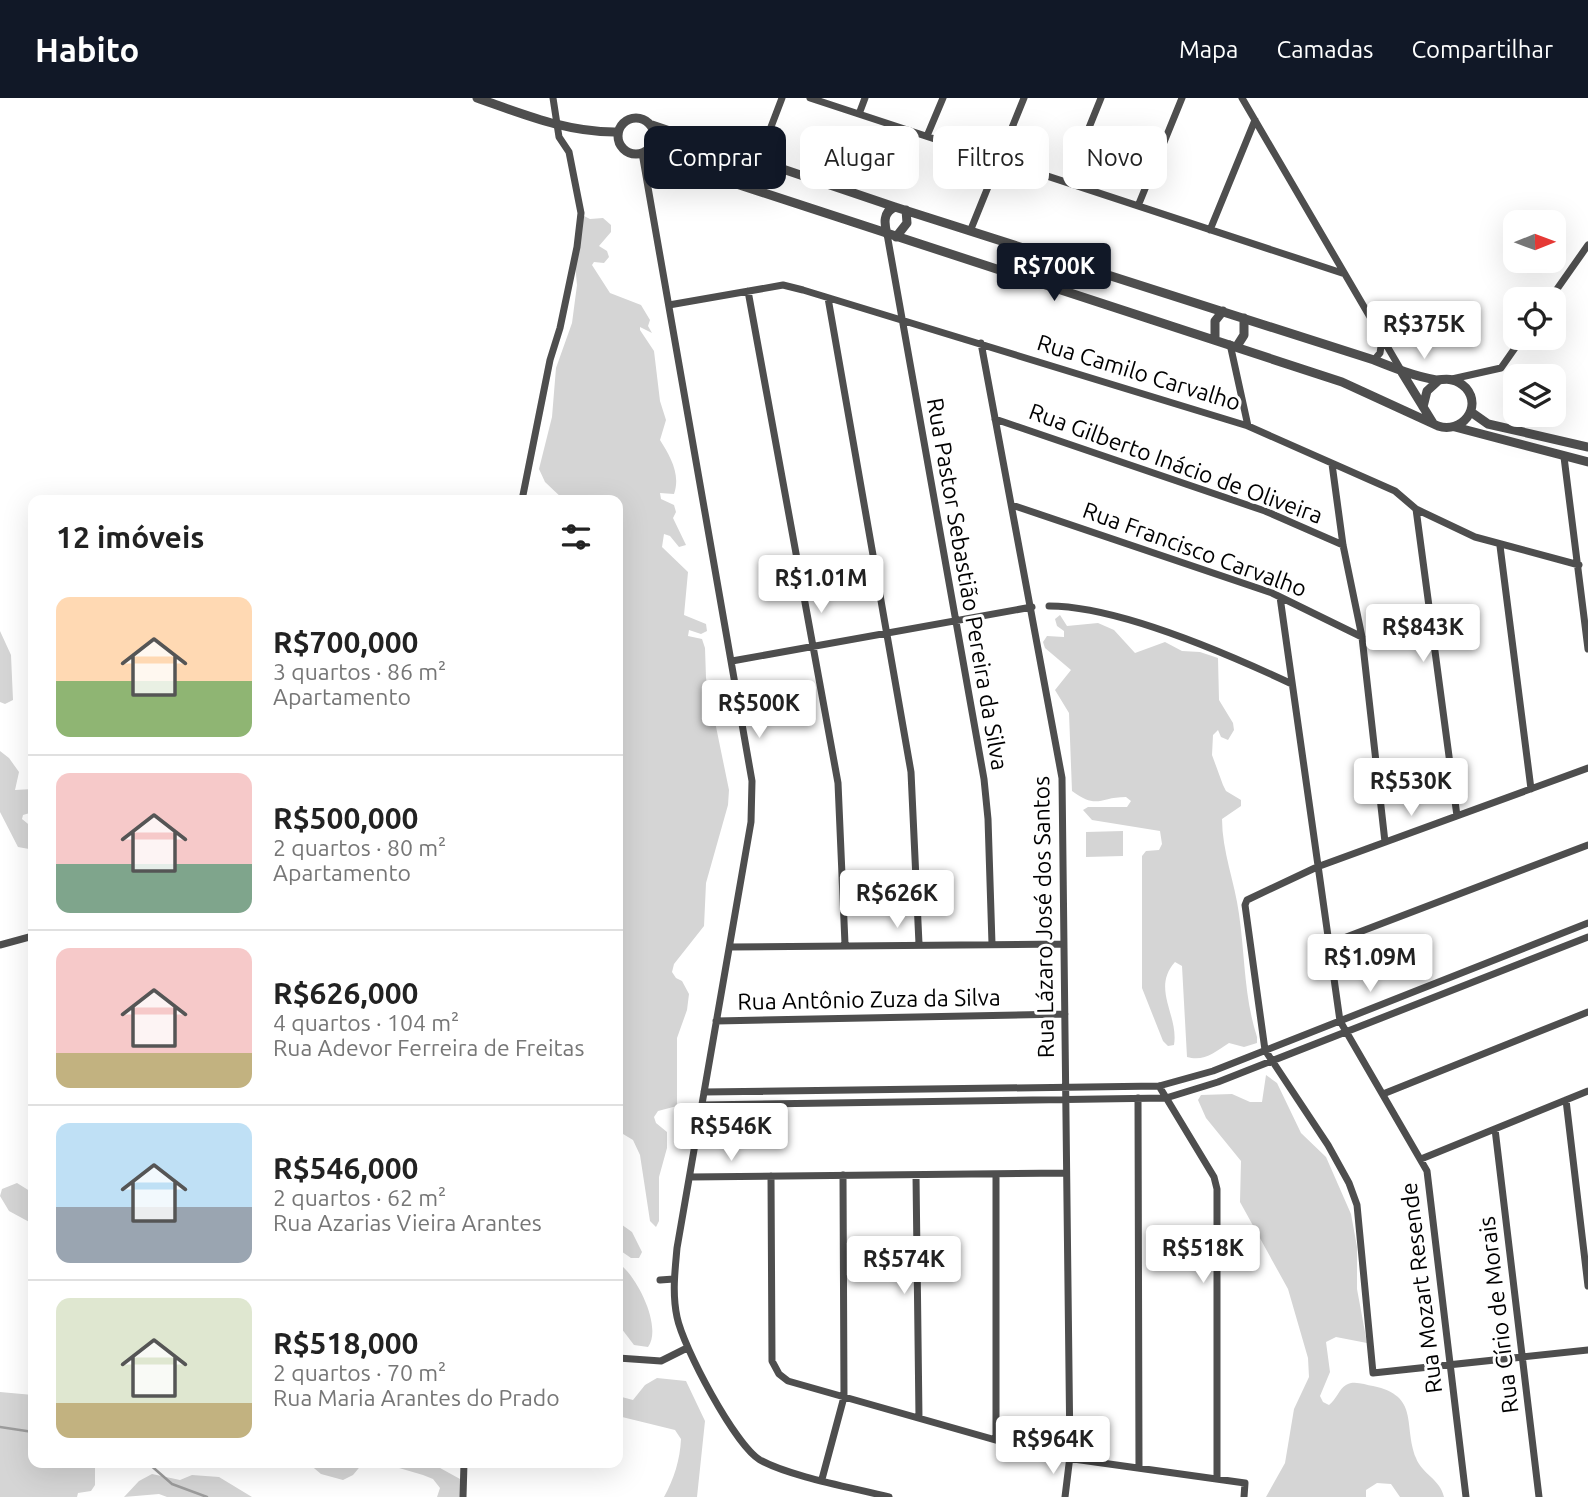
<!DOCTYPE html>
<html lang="pt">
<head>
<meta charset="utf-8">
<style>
	body { margin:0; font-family:Ubuntu,sans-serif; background:#f2f2f2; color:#222; height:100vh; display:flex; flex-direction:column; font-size:26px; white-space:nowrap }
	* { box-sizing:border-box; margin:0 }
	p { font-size:23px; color:#767676 }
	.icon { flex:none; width:38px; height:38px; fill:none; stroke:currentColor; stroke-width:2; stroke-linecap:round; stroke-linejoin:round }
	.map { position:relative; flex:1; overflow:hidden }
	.side { position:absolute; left:28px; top:397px; width:595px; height:973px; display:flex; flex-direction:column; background:#fff; border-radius:14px; box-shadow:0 7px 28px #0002 }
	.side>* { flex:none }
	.hud { position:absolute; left:644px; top:28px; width:665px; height:63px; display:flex; gap:14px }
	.needle { width:46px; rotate:89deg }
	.buttons { position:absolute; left:1503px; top:112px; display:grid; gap:14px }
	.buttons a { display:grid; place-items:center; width:63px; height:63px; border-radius:14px; background:#fff; box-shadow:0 7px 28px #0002; font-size:35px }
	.price { position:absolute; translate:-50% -60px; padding:0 16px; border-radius:7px; background:#fff; color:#222; font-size:23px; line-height:46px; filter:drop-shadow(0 2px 4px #0008) }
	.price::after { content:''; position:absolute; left:50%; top:42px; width:21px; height:16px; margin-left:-10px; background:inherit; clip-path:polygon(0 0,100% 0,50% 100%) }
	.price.on { background:#111827; color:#fff }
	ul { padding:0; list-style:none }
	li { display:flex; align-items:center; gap:21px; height:175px; padding:0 28px }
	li+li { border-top:2px solid #e0e0e0 }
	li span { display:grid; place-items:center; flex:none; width:196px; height:140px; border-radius:14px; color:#555 }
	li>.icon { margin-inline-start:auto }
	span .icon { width:84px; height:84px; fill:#fffc; stroke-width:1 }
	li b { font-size:30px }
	h2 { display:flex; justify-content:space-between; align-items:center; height:84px; padding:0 28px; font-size:30px }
	.chip { padding:0 24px; border-radius:14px; background:#fff; box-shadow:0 7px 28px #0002; font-size:24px; line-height:63px }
	.chip.on { background:#111827; color:#fff }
	header { display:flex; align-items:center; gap:42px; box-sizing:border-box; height:98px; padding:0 35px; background:#111827; color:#fff }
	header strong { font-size:33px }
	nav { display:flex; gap:38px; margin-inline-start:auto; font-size:24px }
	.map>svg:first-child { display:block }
	.green { fill:#d5d5d5 }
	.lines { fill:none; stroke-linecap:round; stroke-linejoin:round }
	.stream { stroke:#9c9c9c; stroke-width:2.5 }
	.minor { stroke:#4e4e4e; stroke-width:7 }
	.tertiary { stroke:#4e4e4e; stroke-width:9 }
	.labels { text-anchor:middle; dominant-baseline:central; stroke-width:6; stroke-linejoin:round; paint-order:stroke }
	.street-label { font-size:23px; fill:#000; stroke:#fff }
</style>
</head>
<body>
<header>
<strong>Habito</strong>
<nav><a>Mapa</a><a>Camadas</a><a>Compartilhar</a></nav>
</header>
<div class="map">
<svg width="1588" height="1399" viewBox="0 0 1588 1399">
	<rect width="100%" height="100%" fill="#fff"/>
	<!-- green -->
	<path class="green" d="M584,118L590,121L603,120L611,127V134L599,148L607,153L609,159L604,165L594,164L592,167L610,195L641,207L650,222L648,228L652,235L640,229V232L654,253L660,303L666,322L660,342C670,358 681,376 674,396L660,395L661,401L674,407L676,414L673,420L686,447L679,449L670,438L664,436L662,449L688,474L684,517L706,526L707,533L701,536L689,532L688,538L702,541L705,550L706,580L729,692L728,707L706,785L704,828L674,866L672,874L676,880L682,883L689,896L687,912L677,940V1008L658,1013L654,1019L656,1025L667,1034V1050L659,1079V1123L656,1129L650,1123L640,1057L633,1042L618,1033V402H564L545,384L539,371L552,319L556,270L572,225L577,187L575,166L581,119Z
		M1060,517L1067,528L1098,525L1114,532L1135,555L1165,544L1182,553L1200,554L1218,560L1219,602L1233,625L1234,632L1228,642L1221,639L1218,632L1213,637L1212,657L1223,687L1226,693L1241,702V708L1222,721C1222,753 1235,785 1239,816C1245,857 1244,899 1257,939V945L1244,949L1229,945C1215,954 1204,964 1187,959L1182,868L1175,864C1151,891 1179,917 1174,947L1168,948L1163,943L1142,890V758L1146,753L1159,752L1162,746L1160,733L1092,722L1083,712L1088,709H1127L1131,703L1126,699C1099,699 1098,712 1072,693L1069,615L1055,592L1071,572L1045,550L1043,544L1047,538L1064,539V533L1057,528L1055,521Z
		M0,533L11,557L13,602L5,606L0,604Z
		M0,653L9,660L19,674L15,692L33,691V714L23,717L22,721L33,730V748L29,751L18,749L0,714Z
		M1123,733V758L1086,759V734Z
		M1266,977L1277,985L1301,1035L1326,1059L1351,1116L1357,1149V1191L1367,1245L1336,1239L1326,1244L1330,1274L1320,1298L1323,1304L1329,1307C1336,1302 1339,1291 1346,1287C1354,1282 1365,1287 1373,1288C1420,1298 1403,1327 1416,1360C1422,1376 1440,1381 1444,1399H1400L1391,1386L1377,1385L1366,1392V1399H1266L1285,1365L1294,1311L1309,1279L1308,1260L1288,1191L1240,1104L1241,1063L1206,1020L1198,1002L1201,997L1232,996L1250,1004H1262Z
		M17,1085L33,1095V1126L9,1113L0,1098L2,1091Z
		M618,1124L632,1134L642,1154L639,1160H631L618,1151Z
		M618,1165C636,1176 663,1229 648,1249L634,1247L618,1226Z
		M657,1280L686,1283L705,1323L697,1399H664C674,1381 680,1362 681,1341L675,1332L618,1318V1298L633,1302L645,1287Z
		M0,1294L33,1297V1365H95V1387L91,1393L78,1395L77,1399H0Z
		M308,1365H363L353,1377L343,1382L321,1376Z
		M382,1365H431L460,1381L462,1399H437L440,1390L433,1381L423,1377Z
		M152,1376L180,1382L192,1377L219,1379L252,1399H167L159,1396L124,1399L139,1383Z"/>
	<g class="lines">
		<!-- stream -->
		<path class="stream" d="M0,1329L33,1334
			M148,1365L172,1386L207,1399"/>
		<!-- minor -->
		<path class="minor" d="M810,0L1342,175
			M1242,0L1401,272
			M859,16L865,0
			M927,38L943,0
			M642,55L752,683L751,724L677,1150C675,1173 672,1195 677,1219C683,1249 735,1347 760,1362C791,1379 854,1390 889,1399
			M758,63L782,0
			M1067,84L1101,0
			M1138,108L1182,0
			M971,131L1024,0
			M1210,132L1255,22
			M887,136L984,681L988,721L992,846
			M748,193L838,685L845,846
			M828,200L911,674L919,846
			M1550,201L1588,147
			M669,207L783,187L803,192L1248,328L1395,393L1416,411L1475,439L1579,467
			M981,245L1062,680L1070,1358L1065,1399
			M1230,246L1248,328
			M1374,262L1380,255L1382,242
			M1452,281L1501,270L1522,240
			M995,321L1265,413L1343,447
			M1564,359L1588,551
			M1332,366L1343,447L1362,539L1385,744
			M522,402L550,262L560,230L577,149L581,115L569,54L559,39L553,0
			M1012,407L1272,495L1362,539
			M1416,411L1457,718
			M1500,448L1531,691
			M1280,499L1340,923L1427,1073L1466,1399
			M1049,508C1119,508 1228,556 1292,586
			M732,563L1032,509
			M1588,670L1317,769L1247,802L1245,807L1265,952L1328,1047L1349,1085L1357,1107L1373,1275L1588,1252
			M1328,846L1588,747
			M0,847L33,838
			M730,849L1064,846
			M716,923L1065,916
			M1159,988L1214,1079L1217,1091V1381
			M704,994L1159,988L1213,973L1588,825
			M1383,996L1588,914
			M1138,1000L1139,1370
			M1566,1002L1588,1188
			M702,1007L1166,1000L1218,984L1588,839
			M1495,1031L1539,1399
			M1421,1061L1588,993
			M996,1076V1342
			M916,1077L919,1320
			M771,1078L772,1263L779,1276L788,1283L1052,1358L1245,1385L1244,1399
			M690,1079L1066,1075
			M660,1182L674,1181
			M618,1260L661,1263L687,1250
			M822,1381L844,1299L843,1077
			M463,1399L464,1365"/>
		<!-- tertiary -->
		<path class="tertiary" d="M477,0C523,16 568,35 618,34
			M618 38a18 18 0 1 1 36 0a18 18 0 1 1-36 0Z
			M642,55L1342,284L1438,328C1461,336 1483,310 1466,290C1462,286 1458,283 1452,282C1447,280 1442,282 1436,282C1414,278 1394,270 1374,262L895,109L652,27
			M887,136C884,125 883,114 895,109
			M896,139L907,125L906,112
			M1215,242V223L1223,213
			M1237,248L1244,237V220
			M1401,273L1433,325
			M1423,309L1427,293L1439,282
			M1471,314L1488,326L1588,349
			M1455,329L1588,364"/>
	</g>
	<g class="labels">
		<!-- street labels -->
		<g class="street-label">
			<text transform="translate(1139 274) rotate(17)">Rua Camilo Carvalho</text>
			<text transform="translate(1176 365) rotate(20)">Rua Gilberto Inácio de Oliveira</text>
			<text transform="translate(1195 451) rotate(20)">Rua Francisco Carvalho</text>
			<text transform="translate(968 486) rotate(80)">Rua Pastor Sebastião Pereira da Silva</text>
			<text transform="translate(1043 819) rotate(-91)">Rua Lázaro José dos Santos</text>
			<text transform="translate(869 901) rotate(-1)">Rua Antônio Zuza da Silva</text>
			<text transform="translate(1421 1190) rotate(-97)">Rua Mozart Resende</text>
			<text transform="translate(1498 1217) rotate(-97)">Rua Círio de Morais</text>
		</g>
	</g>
</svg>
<div class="buttons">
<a><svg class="needle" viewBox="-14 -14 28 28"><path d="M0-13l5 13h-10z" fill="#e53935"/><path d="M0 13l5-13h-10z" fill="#767676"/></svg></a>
<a><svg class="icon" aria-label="locate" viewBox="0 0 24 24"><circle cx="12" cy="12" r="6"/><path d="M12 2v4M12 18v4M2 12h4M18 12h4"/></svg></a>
<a><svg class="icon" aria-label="layers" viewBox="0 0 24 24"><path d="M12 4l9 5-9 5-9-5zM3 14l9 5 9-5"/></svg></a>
</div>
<b class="price on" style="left:1054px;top:205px">R$700K</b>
<b class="price" style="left:1424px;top:263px">R$375K</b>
<b class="price" style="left:821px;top:517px">R$1.01M</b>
<b class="price" style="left:1423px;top:566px">R$843K</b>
<b class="price" style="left:759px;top:642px">R$500K</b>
<b class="price" style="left:1411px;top:720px">R$530K</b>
<b class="price" style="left:897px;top:832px">R$626K</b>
<b class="price" style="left:1370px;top:896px">R$1.09M</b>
<b class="price" style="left:731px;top:1065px">R$546K</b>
<b class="price" style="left:1203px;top:1187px">R$518K</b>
<b class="price" style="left:904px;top:1198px">R$574K</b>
<b class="price" style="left:1053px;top:1378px">R$964K</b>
<div class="hud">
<a class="chip on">Comprar</a>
<a class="chip">Alugar</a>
<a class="chip">Filtros</a>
<a class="chip">Novo</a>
</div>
<section class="side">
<h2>12 imóveis<svg class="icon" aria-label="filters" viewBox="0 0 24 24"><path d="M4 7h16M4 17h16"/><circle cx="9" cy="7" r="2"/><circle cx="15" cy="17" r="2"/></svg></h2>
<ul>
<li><span style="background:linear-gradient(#ffd9b3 60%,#8fb573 0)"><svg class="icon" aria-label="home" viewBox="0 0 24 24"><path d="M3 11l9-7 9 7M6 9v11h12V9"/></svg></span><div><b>R$700,000</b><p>3 quartos · 86 m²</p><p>Apartamento</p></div></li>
<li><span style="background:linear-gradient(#f6c9c9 65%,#7fa58c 0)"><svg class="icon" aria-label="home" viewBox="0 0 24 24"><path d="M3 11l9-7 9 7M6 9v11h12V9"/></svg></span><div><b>R$500,000</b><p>2 quartos · 80 m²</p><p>Apartamento</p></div></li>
<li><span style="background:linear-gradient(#f6c9c9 75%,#c2b280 0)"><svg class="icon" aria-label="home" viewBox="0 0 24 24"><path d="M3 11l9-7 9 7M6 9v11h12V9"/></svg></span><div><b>R$626,000</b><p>4 quartos · 104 m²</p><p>Rua Adevor Ferreira de Freitas</p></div></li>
<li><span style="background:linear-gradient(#bfe0f5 60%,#9aa5b1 0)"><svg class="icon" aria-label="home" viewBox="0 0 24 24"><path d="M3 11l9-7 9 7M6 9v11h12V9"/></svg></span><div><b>R$546,000</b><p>2 quartos · 62 m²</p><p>Rua Azarias Vieira Arantes</p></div></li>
<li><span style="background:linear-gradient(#dfe7d0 75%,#c2b280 0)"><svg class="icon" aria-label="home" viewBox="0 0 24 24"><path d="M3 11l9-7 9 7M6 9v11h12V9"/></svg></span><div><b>R$518,000</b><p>2 quartos · 70 m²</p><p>Rua Maria Arantes do Prado</p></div></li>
</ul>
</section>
</div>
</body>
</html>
